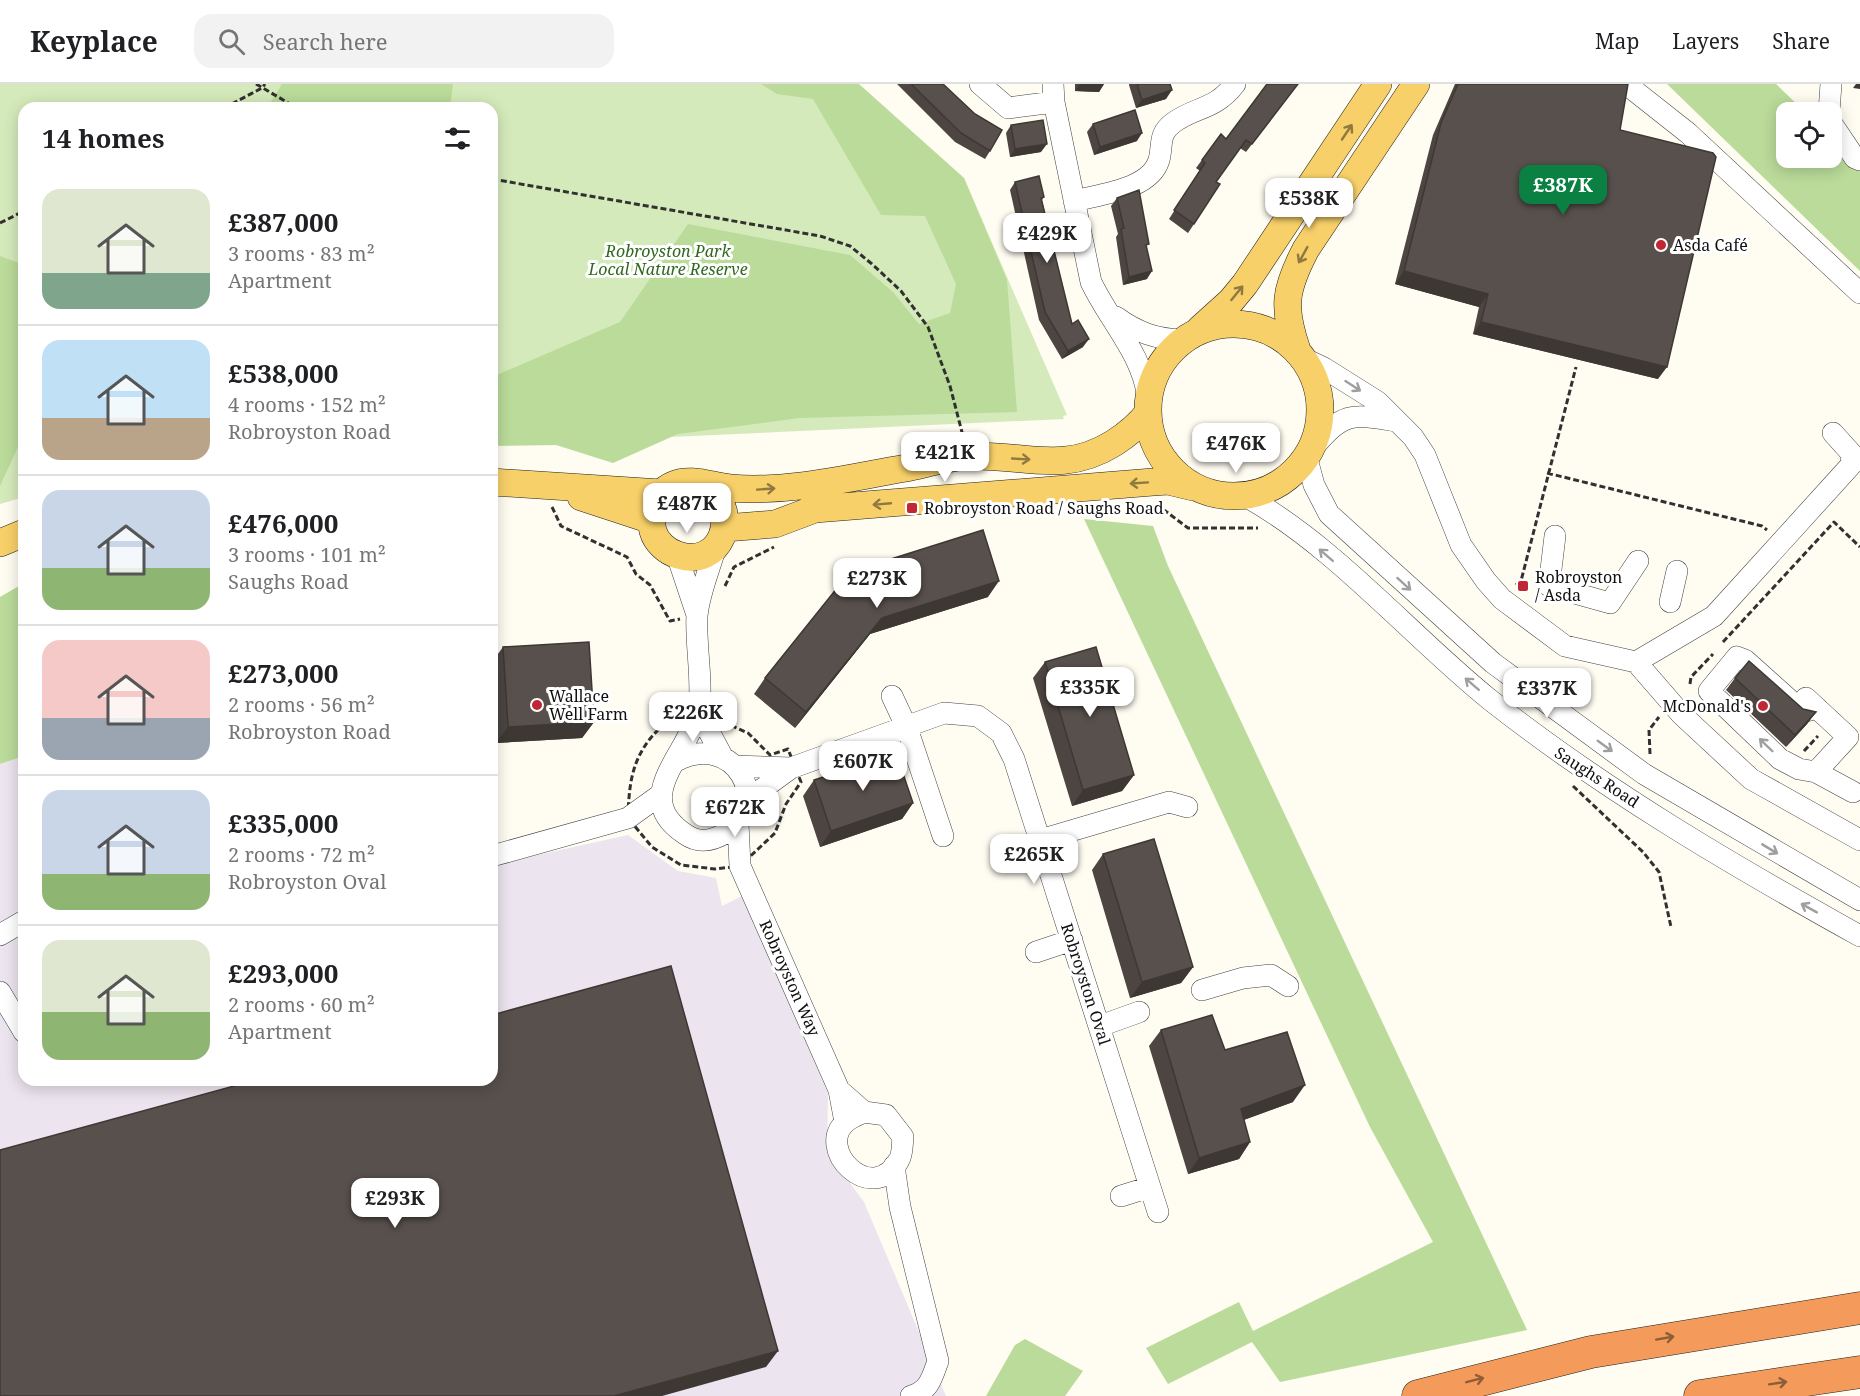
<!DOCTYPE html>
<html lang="en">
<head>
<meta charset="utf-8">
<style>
	body { margin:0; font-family:"Noto Serif",serif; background:#f2f2f2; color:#202124; height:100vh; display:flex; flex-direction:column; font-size:22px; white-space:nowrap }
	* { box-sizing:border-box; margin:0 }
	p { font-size:20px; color:#757577 }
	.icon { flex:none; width:33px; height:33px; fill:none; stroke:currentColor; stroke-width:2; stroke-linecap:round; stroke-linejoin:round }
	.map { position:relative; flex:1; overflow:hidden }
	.details { position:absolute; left:18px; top:18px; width:480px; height:984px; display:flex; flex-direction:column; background:#fff; border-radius:18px; box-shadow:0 3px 15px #0003 }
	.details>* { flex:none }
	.buttons { position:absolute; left:1776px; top:18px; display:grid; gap:12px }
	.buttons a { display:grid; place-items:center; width:66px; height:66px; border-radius:12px; background:#fff; box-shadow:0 3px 15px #0003; font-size:30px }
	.price { position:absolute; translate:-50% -51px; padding:0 14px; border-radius:12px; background:#fff; color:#222; font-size:20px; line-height:39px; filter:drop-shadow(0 2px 3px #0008) }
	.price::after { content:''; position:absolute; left:50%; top:36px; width:18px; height:14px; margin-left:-9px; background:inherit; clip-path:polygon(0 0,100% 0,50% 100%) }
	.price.current { background:#0b8043; color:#fff }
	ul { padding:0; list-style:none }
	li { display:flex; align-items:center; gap:18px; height:150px; padding:0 24px }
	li+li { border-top:2px solid #e0e0e0 }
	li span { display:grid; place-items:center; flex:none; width:168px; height:120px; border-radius:18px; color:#555 }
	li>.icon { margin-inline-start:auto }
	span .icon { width:72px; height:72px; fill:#fffc; stroke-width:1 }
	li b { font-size:26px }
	h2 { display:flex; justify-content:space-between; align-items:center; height:72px; padding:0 24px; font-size:26px }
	header { display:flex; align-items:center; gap:36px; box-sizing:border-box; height:84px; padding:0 30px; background:#fff; border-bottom:2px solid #e0e0e0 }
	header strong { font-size:28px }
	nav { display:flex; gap:33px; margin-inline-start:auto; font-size:21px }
	.search { width:420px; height:54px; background:#f2f2f2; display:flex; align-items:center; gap:15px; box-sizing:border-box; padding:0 21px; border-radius:18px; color:#757577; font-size:22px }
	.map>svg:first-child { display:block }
	.industrial { fill:#ece4ee }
	.green { fill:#d5eabb }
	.forest { fill:#badb9a }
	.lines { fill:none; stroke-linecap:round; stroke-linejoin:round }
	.minor-casing { stroke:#424242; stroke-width:22 }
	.major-casing { stroke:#202020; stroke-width:28 }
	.highway-casing { stroke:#202020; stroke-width:33 }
	.path { stroke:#313131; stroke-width:3; stroke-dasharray:6 3; stroke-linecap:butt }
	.minor { stroke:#fff; stroke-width:21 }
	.major { stroke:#f8d069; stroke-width:27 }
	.highway { stroke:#f49b5b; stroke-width:32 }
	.wall { fill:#4c4541 }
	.shaded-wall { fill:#3e3835 }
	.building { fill:#58504c; stroke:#3e3835; stroke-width:1.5 }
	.oneway { stroke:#8f7940 }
	.oneway2 { stroke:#9f9f9f }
	.oneway3 { stroke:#8d5c39 }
	.poi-dot { fill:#c02634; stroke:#fff; stroke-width:2 }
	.labels { text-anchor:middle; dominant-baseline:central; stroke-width:6; stroke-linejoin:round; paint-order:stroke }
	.poi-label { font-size:16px; fill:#0f0f0f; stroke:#fff; text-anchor:start }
	.park-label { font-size:16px; font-style:italic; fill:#31681f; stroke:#fff }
	.street-label { font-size:16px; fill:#0f0f0f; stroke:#fff }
</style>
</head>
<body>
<header>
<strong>Keyplace</strong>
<div class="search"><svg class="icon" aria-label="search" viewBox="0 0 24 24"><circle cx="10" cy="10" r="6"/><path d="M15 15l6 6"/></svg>Search here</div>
<nav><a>Map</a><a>Layers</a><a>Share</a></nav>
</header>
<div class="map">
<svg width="1860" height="1312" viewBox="0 0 1860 1312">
	<rect width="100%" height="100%" fill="#fffcf2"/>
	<!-- industrial -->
	<path class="industrial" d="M24,672V996H492V781L628,751L678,787L716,794L722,822L744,811L828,1010L827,1068L864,1118L946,1312H0V680Z"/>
	<!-- green -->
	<path class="green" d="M0,0H858L964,94L1067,331L1063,332L1064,335L492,361V24H24V413L0,420Z"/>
	<!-- forest -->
	<path class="forest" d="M282,0H453L450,24H267Z
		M761,0H859L964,94L1007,196L1017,328L799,334L678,350L613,379L556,361L492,362V293L620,238L688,140L850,171L893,208L919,240L950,229L956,200L925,132L881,131L813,15L777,10Z
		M1667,0H1776L1805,28H1786V74H1832V55L1860,83V187Z
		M0,172L24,181V350L0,402Z
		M1084,435L1153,442L1168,482L1527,1246L1280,1298L1252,1258L1168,1300L1146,1264L1239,1218L1253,1247L1433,1158L1370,1043Z
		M24,499V672L0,680V513Z
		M1025,1255L1083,1287L1065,1312H986L1015,1261Z"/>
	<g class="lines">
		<defs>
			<path id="minor" d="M980,0L1008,24L1054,18
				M1053,0L1054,18L1091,198C1110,238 1142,269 1148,314
				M1626,0L1688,49L1860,209
				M1829,28L1831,0
				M1832,40L1855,74L1860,76
				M1074,117C1100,110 1150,106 1159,76C1163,61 1158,50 1173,39C1196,22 1214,27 1235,0
				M1116,233C1138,249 1156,255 1183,256
				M1305,275L1324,284L1378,318L1413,353L1425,371L1461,461L1486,497L1502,515L1565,562L1636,578L1682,631L1751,695L1860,756
				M1313,364C1343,327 1352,330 1396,337
				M1307,375L1314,401L1329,430L1493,579L1644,690L1860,816
				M1245,412C1334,461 1410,551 1489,615C1604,706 1732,781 1860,852
				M1555,452L1549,502L1610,519L1638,477
				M677,471L697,531
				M1670,518L1677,487
				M1636,578L1714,532L1852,380L1851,369L1833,349
				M892,612L907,644L943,752
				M1806,614L1848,653L1816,688
				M1817,624L1803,628L1745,576L1737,573L1709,607L1780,675L1799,685L1816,688L1853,708
				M698,627L722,672
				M676,677C735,646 773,720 727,748C713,757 699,760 685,750C630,714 687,672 698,628C704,605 695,558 697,532C699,509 710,484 716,462
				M735,682L791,684
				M747,716L791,684L944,629L978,632L1001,649L1014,675L1158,1128
				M738,739L740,782L839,1006L845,1038
				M1040,756L1169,718L1187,723
				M492,772L628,734L660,711
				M0,851L24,837
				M1036,868L1072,856
				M1202,906L1243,894L1271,891L1288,902
				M0,908L24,948
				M1100,942L1139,928
				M839,1006L864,1028L886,1031L903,1053C902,1059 903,1070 899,1076C872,1124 813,1064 847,1037C852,1033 858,1031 864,1028
				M894,1082L900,1123L938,1277C932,1294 929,1307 911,1312
				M1121,1112L1150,1103"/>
			<path id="major" d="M1148 326a86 86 0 1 1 172 0a86 86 0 1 1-172 0Z
				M1200,245L1231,217L1245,200L1378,0
				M1297,266C1282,223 1285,205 1306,165L1416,0
				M492,398L661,409
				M708,402C742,432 720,485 678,471C667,468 656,458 653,447C648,429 655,409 673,401C691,393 711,402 730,404C790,409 848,394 906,384C926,380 948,373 969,372C1024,370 1063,391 1114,359C1128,350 1138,342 1148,329
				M581,413L651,436
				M725,444L775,440L815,425L1153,398L1168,397L1193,403
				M0,459L24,449"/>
			<path id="highway" d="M1418,1312L1591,1268L1860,1224
				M1700,1312L1860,1288"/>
		</defs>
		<!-- minor casing -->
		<use href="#minor" class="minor-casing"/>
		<!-- major casing -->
		<use href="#major" class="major-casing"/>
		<!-- highway casing -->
		<use href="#highway" class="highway-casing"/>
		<!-- path -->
		<path class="path" d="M256,0L297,24
			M224,24L262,4L265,0
			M492,95L820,152L850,162L872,180L901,207L928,243L950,302L963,352
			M0,139L24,127
			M1547,389L1762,442L1767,446
			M1156,420L1188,444H1258
			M552,423L561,442L627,473L636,490L650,501L670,537L680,535
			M1516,501L1521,497L1576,283
			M725,502L734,483L774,463
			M1723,558L1834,438L1860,463
			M1690,600L1691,593L1713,570
			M698,627L748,649L770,671L788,665L801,698L786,720L775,749L740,782L715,785L681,781L652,763L628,734C629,698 632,671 660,644C669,636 687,632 698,627Z
			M1804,667L1818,652
			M1650,670L1649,646L1659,633
			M1573,702L1643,768L1659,788L1671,843"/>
		<!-- minor -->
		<use href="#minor" class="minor"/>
		<!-- major -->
		<use href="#major" class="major"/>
		<!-- highway -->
		<use href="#highway" class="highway"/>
	</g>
	<!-- wall -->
	<path class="wall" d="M897,0H943L990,67L985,75L955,58Z
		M1075,0H1104L1099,8L1075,7Z
		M1129,0H1170L1166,15L1136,24L1129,1Z
		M1298,0L1246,68L1240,64L1216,98L1194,140L1188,149L1169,135L1200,87L1196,84L1221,50L1226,55Z
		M1455,0H1628L1620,46L1658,295L1473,250L1479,223L1395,200L1433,51Z
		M1093,40L1137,57L1094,71L1087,48Z
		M1011,41L1041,68L1010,73L1006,49Z
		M1015,98L1044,113L1042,116L1072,240L1083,263L1062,275L1039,236L1010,106Z
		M1117,114L1147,164V195L1123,201L1116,153L1118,150L1111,122Z
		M983,446L988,513L870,550L795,644L754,610L765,594Z
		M503,563L594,638L582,654L496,659L492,578Z
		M1045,578L1134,691L1122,707L1072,722L1033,594Z
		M1735,594L1803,625L1816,628L1807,640L1786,663L1726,606Z
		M814,696L913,719L902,735L820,763L803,712Z
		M1103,770L1193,883L1181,899L1130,914L1092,786Z
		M1161,946L1225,966L1293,1018L1244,1036L1250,1058L1239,1075L1188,1090L1149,962Z"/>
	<!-- shaded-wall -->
	<path class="shaded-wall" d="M1080,0H1104L1099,8L1075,7Z
		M1856,0H1860V5L1853,4Z
		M1172,6L1166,15L1136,24L1142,16Z
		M1142,49L1137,57L1094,71L1100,63Z
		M1047,60L1041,68L1010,73L1015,65Z
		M1152,187L1147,195L1123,201L1129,193Z
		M1404,187L1488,210L1479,223L1395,200Z
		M1481,238L1667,283L1658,295L1473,250Z
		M1089,255L1083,263L1062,275L1068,267Z
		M999,497L988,513L870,550L795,644L806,628L882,534Z
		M1816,628L1807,640L1786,663L1795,651Z
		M594,638L582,654L496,659L508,643Z
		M1134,691L1122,707L1072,722L1083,706Z
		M913,719L902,735L820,763L831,747Z
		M1193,883L1181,899L1130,914L1142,898Z
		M1305,1001L1293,1018L1229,1041L1241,1025Z
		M1250,1058L1239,1075L1188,1090L1199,1074Z
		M778,1267L766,1283L662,1312H614Z"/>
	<!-- building -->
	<path class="building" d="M911,0H943L975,30L1002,46L990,67L961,49Z
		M1137,0H1170L1172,6L1142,16Z
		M1267,0H1298L1252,60L1246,56L1216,98L1220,100L1194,140L1174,126L1205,79L1202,76L1221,50L1226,55Z
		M1458,0H1628L1620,46L1713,69L1716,73L1667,283L1481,238L1488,210L1404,187L1441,39Z
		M1135,26L1142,49L1100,63L1093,40Z
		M1043,36L1047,60L1015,65L1011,41Z
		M1039,92L1044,113L1041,114L1072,240L1078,236L1089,255L1068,267L1045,228L1015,98Z
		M1139,106L1149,160L1146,161L1152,187L1129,193L1121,145L1124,144L1117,114Z
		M983,446L999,497L882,534L806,628L765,594L850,488Z
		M589,558L594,638L508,643L503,563Z
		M1096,563L1134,691L1083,706L1045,578Z
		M1749,577L1803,625L1816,628L1795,651L1735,594Z
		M896,669L913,719L831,747L814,696Z
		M1154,755L1193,883L1142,898L1103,770Z
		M671,882L778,1267L614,1312H0V1066L256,996H492V931Z
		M1212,931L1225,966L1287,948L1305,1001L1241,1025L1250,1058L1199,1074L1161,946Z"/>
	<!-- one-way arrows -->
	<defs><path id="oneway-shaft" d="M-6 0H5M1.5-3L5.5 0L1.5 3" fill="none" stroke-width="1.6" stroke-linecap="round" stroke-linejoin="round" transform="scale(1.5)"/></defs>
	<g class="oneway">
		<use href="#oneway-shaft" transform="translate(1347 48) rotate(-56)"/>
		<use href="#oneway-shaft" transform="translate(1303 171) rotate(119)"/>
		<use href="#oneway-shaft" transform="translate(1237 209) rotate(-51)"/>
		<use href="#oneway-shaft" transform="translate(1021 375) rotate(3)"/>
		<use href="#oneway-shaft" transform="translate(1139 399) rotate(176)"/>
		<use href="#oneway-shaft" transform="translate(766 405) rotate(-4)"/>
		<use href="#oneway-shaft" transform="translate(882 420) rotate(175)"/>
	</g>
	<g class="oneway2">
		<use href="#oneway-shaft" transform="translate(1353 302) rotate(33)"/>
		<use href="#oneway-shaft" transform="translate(1326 471) rotate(-139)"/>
		<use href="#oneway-shaft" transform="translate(1404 500) rotate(42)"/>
		<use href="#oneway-shaft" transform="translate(1472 600) rotate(-139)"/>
		<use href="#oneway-shaft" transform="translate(1766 661) rotate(-136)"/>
		<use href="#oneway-shaft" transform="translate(1605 662) rotate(36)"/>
		<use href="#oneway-shaft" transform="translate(1770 765) rotate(31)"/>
		<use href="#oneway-shaft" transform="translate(1809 824) rotate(-151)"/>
	</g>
	<g class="oneway3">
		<use href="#oneway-shaft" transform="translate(1665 1254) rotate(-10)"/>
		<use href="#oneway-shaft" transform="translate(1475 1296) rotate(-14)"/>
		<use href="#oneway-shaft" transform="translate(1778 1299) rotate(-9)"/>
	</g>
	<!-- markers -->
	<g class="poi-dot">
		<circle cx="1661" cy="161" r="6"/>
		<rect x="906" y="418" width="12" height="12" rx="3"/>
		<rect x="1517" y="496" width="12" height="12" rx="3"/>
		<circle cx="537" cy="621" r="6"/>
		<circle cx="1763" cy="622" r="6"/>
	</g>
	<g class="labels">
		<!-- poi labels -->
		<g class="poi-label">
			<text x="1673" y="161">Asda Café</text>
			<text x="924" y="424">Robroyston Road / Saughs Road</text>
			<text x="1535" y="493">Robroyston<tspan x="1535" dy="18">/ Asda</tspan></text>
			<text x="549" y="612">Wallace<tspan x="549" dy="18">Well Farm</tspan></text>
			<text x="1751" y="622" text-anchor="end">McDonald's</text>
		</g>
		<!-- park labels -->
		<g class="park-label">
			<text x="668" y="167">Robroyston Park<tspan x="668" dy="18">Local Nature Reserve</tspan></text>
		</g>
		<!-- street labels -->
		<g class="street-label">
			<text transform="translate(1597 693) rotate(33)">Saughs Road</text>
			<text transform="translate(790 894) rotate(66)">Robroyston Way</text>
			<text transform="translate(1086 900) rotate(72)">Robroyston Oval</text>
		</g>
	</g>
</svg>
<div class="buttons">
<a><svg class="icon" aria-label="locate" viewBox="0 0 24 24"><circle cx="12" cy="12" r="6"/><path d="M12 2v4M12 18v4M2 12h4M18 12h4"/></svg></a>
</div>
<b class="price current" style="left:1563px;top:132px">£387K</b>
<b class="price" style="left:1309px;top:145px">£538K</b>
<b class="price" style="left:1047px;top:180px">£429K</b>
<b class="price" style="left:1236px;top:390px">£476K</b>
<b class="price" style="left:945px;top:399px">£421K</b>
<b class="price" style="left:687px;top:450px">£487K</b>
<b class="price" style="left:877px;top:525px">£273K</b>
<b class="price" style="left:1090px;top:634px">£335K</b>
<b class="price" style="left:1547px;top:635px">£337K</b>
<b class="price" style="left:693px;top:659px">£226K</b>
<b class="price" style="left:863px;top:708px">£607K</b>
<b class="price" style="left:735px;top:754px">£672K</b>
<b class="price" style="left:1034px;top:801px">£265K</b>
<b class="price" style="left:395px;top:1145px">£293K</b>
<section class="details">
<h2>14 homes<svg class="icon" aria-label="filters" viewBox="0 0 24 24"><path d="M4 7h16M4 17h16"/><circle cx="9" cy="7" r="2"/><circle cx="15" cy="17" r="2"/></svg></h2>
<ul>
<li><span style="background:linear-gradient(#dfe7d0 70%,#7fa58c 0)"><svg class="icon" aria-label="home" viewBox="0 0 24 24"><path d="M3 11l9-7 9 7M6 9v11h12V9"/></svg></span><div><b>£387,000</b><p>3 rooms · 83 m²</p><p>Apartment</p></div></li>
<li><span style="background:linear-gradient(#bfe0f5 65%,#b9a48a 0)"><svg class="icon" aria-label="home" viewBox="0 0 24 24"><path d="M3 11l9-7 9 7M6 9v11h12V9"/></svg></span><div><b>£538,000</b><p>4 rooms · 152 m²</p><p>Robroyston Road</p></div></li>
<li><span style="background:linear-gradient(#c9d6e8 65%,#8fb573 0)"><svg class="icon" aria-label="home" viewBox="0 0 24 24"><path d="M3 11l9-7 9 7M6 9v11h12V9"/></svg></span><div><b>£476,000</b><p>3 rooms · 101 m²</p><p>Saughs Road</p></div></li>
<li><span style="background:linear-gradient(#f6c9c9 65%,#9aa5b1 0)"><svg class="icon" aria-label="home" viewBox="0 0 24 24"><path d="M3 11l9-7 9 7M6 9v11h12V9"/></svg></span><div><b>£273,000</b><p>2 rooms · 56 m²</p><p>Robroyston Road</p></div></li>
<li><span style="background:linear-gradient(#c9d6e8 70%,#8fb573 0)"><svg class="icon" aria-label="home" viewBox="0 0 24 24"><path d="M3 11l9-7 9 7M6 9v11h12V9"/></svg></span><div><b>£335,000</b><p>2 rooms · 72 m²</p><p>Robroyston Oval</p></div></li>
<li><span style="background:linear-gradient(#dfe7d0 60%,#8fb573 0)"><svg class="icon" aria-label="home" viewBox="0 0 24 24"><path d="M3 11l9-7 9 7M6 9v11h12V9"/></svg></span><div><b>£293,000</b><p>2 rooms · 60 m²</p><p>Apartment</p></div></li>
</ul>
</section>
</div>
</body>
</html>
